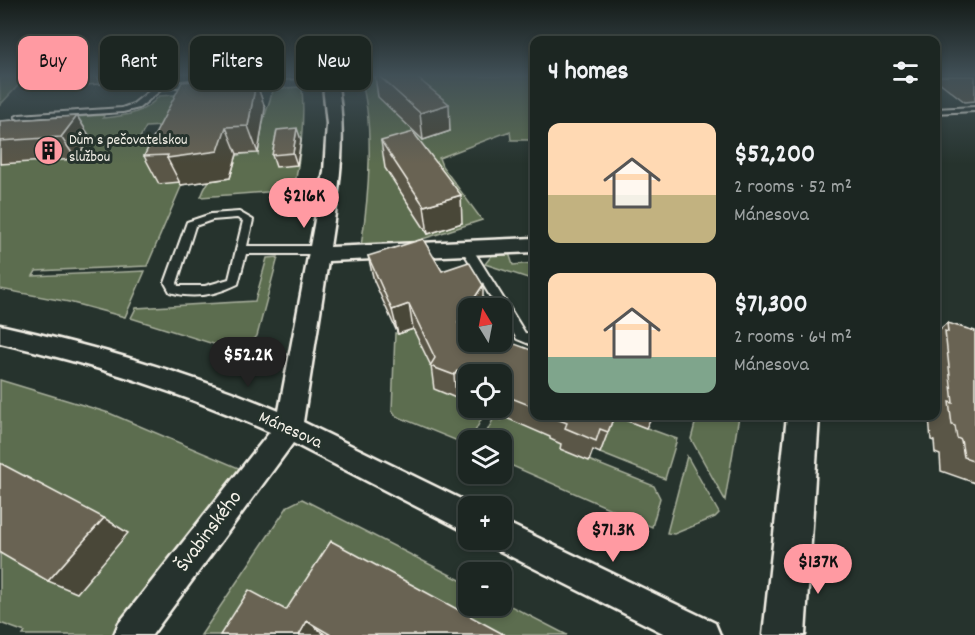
<!DOCTYPE html>
<html lang="en">
<head>
<meta charset="utf-8">
<style>
	body { margin:0; font-family:Dekko,sans-serif; background:#252e2a; color:#f1f3f6; height:100vh; display:flex; flex-direction:column; font-size:22px; white-space:nowrap }
	* { box-sizing:border-box; margin:0 }
	p { font-size:20px; color:#a0a5a5 }
	.icon { flex:none; width:33px; height:33px; fill:none; stroke:currentColor; stroke-width:2; stroke-linecap:round; stroke-linejoin:round }
	.map { position:relative; flex:1; overflow:hidden }
	.panel { position:absolute; left:530px; top:36px; width:410px; height:384px; display:flex; flex-direction:column; background:#1c2622; border-radius:12px; box-shadow:0 3px 9px #0003,0 0 0 2px #3a4340 }
	.panel>* { flex:none }
	.hud { position:absolute; left:18px; top:36px; width:422px; height:54px; display:flex; gap:12px }
	.needle { width:39px; rotate:350deg }
	.tools { position:absolute; left:458px; top:298px; display:grid; gap:12px }
	.tools a { display:grid; place-items:center; width:54px; height:54px; border-radius:12px; background:#1c2622; box-shadow:0 3px 9px #0003,0 0 0 2px #3a4340; font-size:30px }
	.price { position:absolute; translate:-50% -51px; padding:0 14px; border-radius:21px; background:#ff9aa2; color:#111; font-size:20px; line-height:39px; filter:drop-shadow(0 2px 3px #0008) }
	.price::after { content:''; position:absolute; left:50%; top:36px; width:18px; height:14px; margin-left:-9px; background:inherit; clip-path:polygon(0 0,100% 0,50% 100%) }
	.price.selected { background:#222; color:#fff }
	ul { padding:0; list-style:none }
	li { display:flex; align-items:center; gap:18px; height:150px; padding:0 18px }
	li span { display:grid; place-items:center; flex:none; width:168px; height:120px; border-radius:12px; color:#555 }
	li>.icon { margin-inline-start:auto }
	span .icon { width:72px; height:72px; fill:#fffc; stroke-width:1 }
	li b { font-size:26px }
	h2 { display:flex; justify-content:space-between; align-items:center; height:72px; padding:0 18px; font-size:26px }
	.tag { padding:0 21px; border-radius:12px; background:#1c2622; box-shadow:0 3px 9px #0003,0 0 0 2px #3a4340; font-size:21px; line-height:54px }
	.tag.selected { background:#ff9aa2; color:#111 }
	.map>svg:first-child { display:block }
	.green { fill:#5c6d50; stroke:#a8af9c; stroke-width:1.5 }
	.lines { fill:none; stroke-linecap:round; stroke-linejoin:round }
	.service-casing { stroke:#f4f1e8; stroke-width:4 }
	.minor-casing { stroke:#f4f1e8; stroke-width:5 }
	.tertiary-casing { stroke:#f4f1e8; stroke-width:5 }
	.service { fill:#26332d; fill-rule:evenodd }
	.minor { fill:#26332d; fill-rule:evenodd }
	.tertiary { fill:#26332d; fill-rule:evenodd }
	.wall { fill:#5a5647; stroke:#f4f1e8; stroke-width:1.5 }
	.shaded-wall { fill:#4a4639; stroke:#f4f1e8; stroke-width:1.5 }
	.building { fill:#696452; stroke:#f4f1e8; stroke-width:1.5 }
	.labels { text-anchor:middle; dominant-baseline:central; stroke-width:6; stroke-linejoin:round; paint-order:stroke }
	.far-poi-label { font-size:15px; fill:#f4f1e8; stroke:#26332d; text-anchor:start }
	.street-label { font-size:18px; fill:#f4f1e8; stroke:#26332d }
	.near-street-label { font-size:21px; fill:#f4f1e8; stroke:#26332d }
</style>
</head>
<body>
<div class="map">
<svg width="975" height="635" viewBox="0 0 975 635">
	<rect width="100%" height="100%" fill="#26332d"/>
	<filter id="ink" filterUnits="userSpaceOnUse"><feTurbulence type="fractalNoise" baseFrequency=".0167" numOctaves="2"/><feDisplacementMap in="SourceGraphic" scale="12" xChannelSelector="R" yChannelSelector="G"/><feConvolveMatrix kernelMatrix="1 2 1 2 8 2 1 2 1" color-interpolation-filters="sRGB"/></filter>
	<g filter="url(#ink)">
		<!-- green -->
		<path class="green" d="M0,76H27L0,105Z
			M360,76H534V140H511L510,131L439,158L442,166L482,220L407,244L361,246C369,196 375,124 360,76Z
			M298,87L302,89C305,123 300,156 294,190L201,197C208,178 226,155 248,153L179,125L146,127L136,145L210,141L183,182L147,266L36,271L33,276L145,271L125,317L69,302L0,289V122L104,115L103,118C125,116 144,114 159,96L261,89L257,92L262,127C265,113 270,102 273,89Z
			M509,253L513,265L534,263V280L485,264L493,254Z
			M278,257L257,336L242,353L131,318L136,308L255,301L267,258Z
			M413,329L458,395L468,399V408H485L486,410L470,441L465,444L396,416L392,410L395,333L398,334Z
			M0,380L109,413L241,469L115,635H23L25,632L0,623Z
			M614,416L677,439L665,479L600,453Z
			M697,416H739L725,500L691,439Z
			M502,417L529,423L562,444L561,449L654,486L660,498L652,527L501,461V441H482L494,418L501,420Z
			M687,456L719,513L715,517L674,534L667,533Z
			M302,499L468,584V606H501V601L567,635H201L288,506Z"/>
		<g class="lines">
			<defs>
				<path id="service" d="M269,76H304L300,78L214,83L210,81L214,79Z
					M197,80L201,82L200,84L162,89L139,108L123,112L19,119L15,117L19,115L122,108L133,104L157,85Z
					M975,107V111L934,113V109Z
					M239,212L253,220L247,246H319L324,250L319,254H246L238,284C216,295 193,299 170,292L165,283L187,222L211,214ZM237,218L243,221L229,279L205,286H178L177,283L195,226L212,220Z
					M466,244L470,245L525,333L534,336V346L517,339L501,314V309H498L461,248Z"/>
				<path id="minor" d="M322,76H336C348,134 339,188 330,247L534,238V252L328,261L303,422L477,507H468V533L293,443L152,635H114L119,623L270,432C183,393 93,364 0,343V325C95,346 189,373 279,411L324,172L327,124Z
					M501,520L715,623L720,635H667L490,546L488,540H501Z"/>
				<path id="tertiary" d="M787,416H819L805,635H763Z"/>
			</defs>
			<!-- service casing -->
			<use href="#service" class="service-casing"/>
			<!-- minor casing -->
			<use href="#minor" class="minor-casing"/>
			<!-- tertiary casing -->
			<use href="#tertiary" class="tertiary-casing"/>
			<!-- service -->
			<use href="#service" class="service"/>
			<!-- minor -->
			<use href="#minor" class="minor"/>
			<!-- tertiary -->
			<use href="#tertiary" class="tertiary"/>
		</g>
		<!-- wall -->
		<path class="wall" d="M38,76H107L101,84L46,87Z
			M375,76H415L450,131L423,140L378,97Z
			M934,76H975V101L965,102L934,78Z
			M227,78L230,85L256,82L265,108L258,153L237,154L230,178L181,185L180,182L159,184L144,156Z
			M77,116L90,137L76,159L0,164V121Z
			M301,140L297,165L276,167L272,155Z
			M381,141L462,223L428,234L385,168Z
			M368,256L442,271L468,309V342L534,351V416H614L600,453L593,450L589,461L560,449L561,444L550,439V437L483,408H501V375H468V400L459,394L456,398L434,389L431,366L413,329L398,334L374,281Z
			M947,323L975,331V483L941,471L940,455L935,453L934,441L931,440L929,417L931,416H934V334Z
			M615,416H652L646,428Z
			M286,610L505,635H326L323,633L322,635H220Z"/>
		<!-- shaded-wall -->
		<path class="shaded-wall" d="M96,76H107L101,84Z
			M256,82L265,108L258,153L248,126Z
			M449,104L450,131L423,140L420,113Z
			M77,116L90,137L76,159L61,137Z
			M226,127L237,154L230,178L181,185L167,158Z
			M297,128L301,140L297,165L293,153Z
			M461,195L462,223L428,234L424,206Z
			M483,285V309H468V334L458,323Z
			M409,304L413,329L398,334L392,310Z
			M457,371L459,394L456,398L454,375Z
			M104,518L128,533L77,593L48,581Z
			M307,621L323,633L322,635H299Z"/>
		<!-- building -->
		<path class="building" d="M379,76H415L449,104L420,113Z
			M227,78L225,85L256,82L248,126L226,127L218,151L167,158L168,155L144,156L182,82Z
			M77,116L61,137L0,141V121Z
			M297,128L293,153L272,155L277,130Z
			M413,132L461,195L424,206L381,141Z
			M423,239L442,271L469,262L483,285L458,323L468,327V342H501V339L534,351V407L501,394V375H468V378L457,371L454,375L430,366L435,358L409,304L392,310L368,256Z
			M947,323L975,331V461L964,457L961,440L957,438L955,426L952,425L949,402L953,403L945,331L948,332Z
			M554,416H614L608,432L600,429L596,441L565,428L567,423L554,418Z
			M0,463L104,518L48,581L0,553Z
			M331,541L505,635H331L307,621L299,635H220L249,590L286,610Z"/>
	</g>
	<!-- sky -->
	<linearGradient id="sky" x2="0" y2="1"><stop stop-color="#151c19"/><stop offset="0.46" stop-color="#415057"/><stop offset="1" stop-color="#415057" stop-opacity="0"/></linearGradient>
	<rect width="975" height="164" fill="url(#sky)"/>
	<!-- icons -->
	<defs>
		<symbol id="building-disc" viewBox="-11 -11 22 22"><circle r="9.5" fill="#ff9aa2" stroke="#26332d"/><path d="M-4-6H4V6H1V3H-1V6H-4ZM-2.5-4.3h1.7v1.8h-1.7ZM.8-4.3h1.7v1.8H.8ZM-2.5-1h1.7V.8h-1.7ZM.8-1h1.7V.8H.8Z" fill="#111"/></symbol>
	</defs>
	<g fill-rule="evenodd">
		<use href="#building-disc" x="32" y="134" width="33" height="33"/>
	</g>
	<g class="labels">
		<!-- far-poi labels -->
		<g class="far-poi-label">
			<text x="69" y="141">Dům s pečovatelskou<tspan x="69" dy="17">službou</tspan></text>
		</g>
		<!-- street labels -->
		<g class="street-label">
			<text transform="translate(290 431) rotate(24)">Mánesova</text>
		</g>
		<!-- near-street labels -->
		<g class="near-street-label">
			<text transform="translate(210 532) rotate(-53)">Švabinského</text>
		</g>
	</g>
</svg>
<div class="tools">
<a><svg class="needle" viewBox="-14 -14 28 28"><path d="M0-13l5 13h-10z" fill="#e53935"/><path d="M0 13l5-13h-10z" fill="#a0a5a5"/></svg></a>
<a><svg class="icon" aria-label="locate" viewBox="0 0 24 24"><circle cx="12" cy="12" r="6"/><path d="M12 2v4M12 18v4M2 12h4M18 12h4"/></svg></a>
<a><svg class="icon" aria-label="layers" viewBox="0 0 24 24"><path d="M12 4l9 5-9 5-9-5zM3 14l9 5 9-5"/></svg></a>
<a>+</a>
<a>−</a>
</div>
<b class="price" style="left:304px;top:229px">$216K</b>
<b class="price selected" style="left:248px;top:388px">$52.2K</b>
<b class="price" style="left:613px;top:563px">$71.3K</b>
<b class="price" style="left:818px;top:595px">$137K</b>
<div class="hud">
<a class="tag selected">Buy</a>
<a class="tag">Rent</a>
<a class="tag">Filters</a>
<a class="tag">New</a>
</div>
<section class="panel">
<h2>4 homes<svg class="icon" aria-label="filters" viewBox="0 0 24 24"><path d="M4 7h16M4 17h16"/><circle cx="9" cy="7" r="2"/><circle cx="15" cy="17" r="2"/></svg></h2>
<ul>
<li><span style="background:linear-gradient(#ffd9b3 60%,#c2b280 0)"><svg class="icon" aria-label="home" viewBox="0 0 24 24"><path d="M3 11l9-7 9 7M6 9v11h12V9"/></svg></span><div><b>$52,200</b><p>2 rooms · 52 m²</p><p>Mánesova</p></div></li>
<li><span style="background:linear-gradient(#ffd9b3 70%,#7fa58c 0)"><svg class="icon" aria-label="home" viewBox="0 0 24 24"><path d="M3 11l9-7 9 7M6 9v11h12V9"/></svg></span><div><b>$71,300</b><p>2 rooms · 64 m²</p><p>Mánesova</p></div></li>
</ul>
</section>
</div>
</body>
</html>
